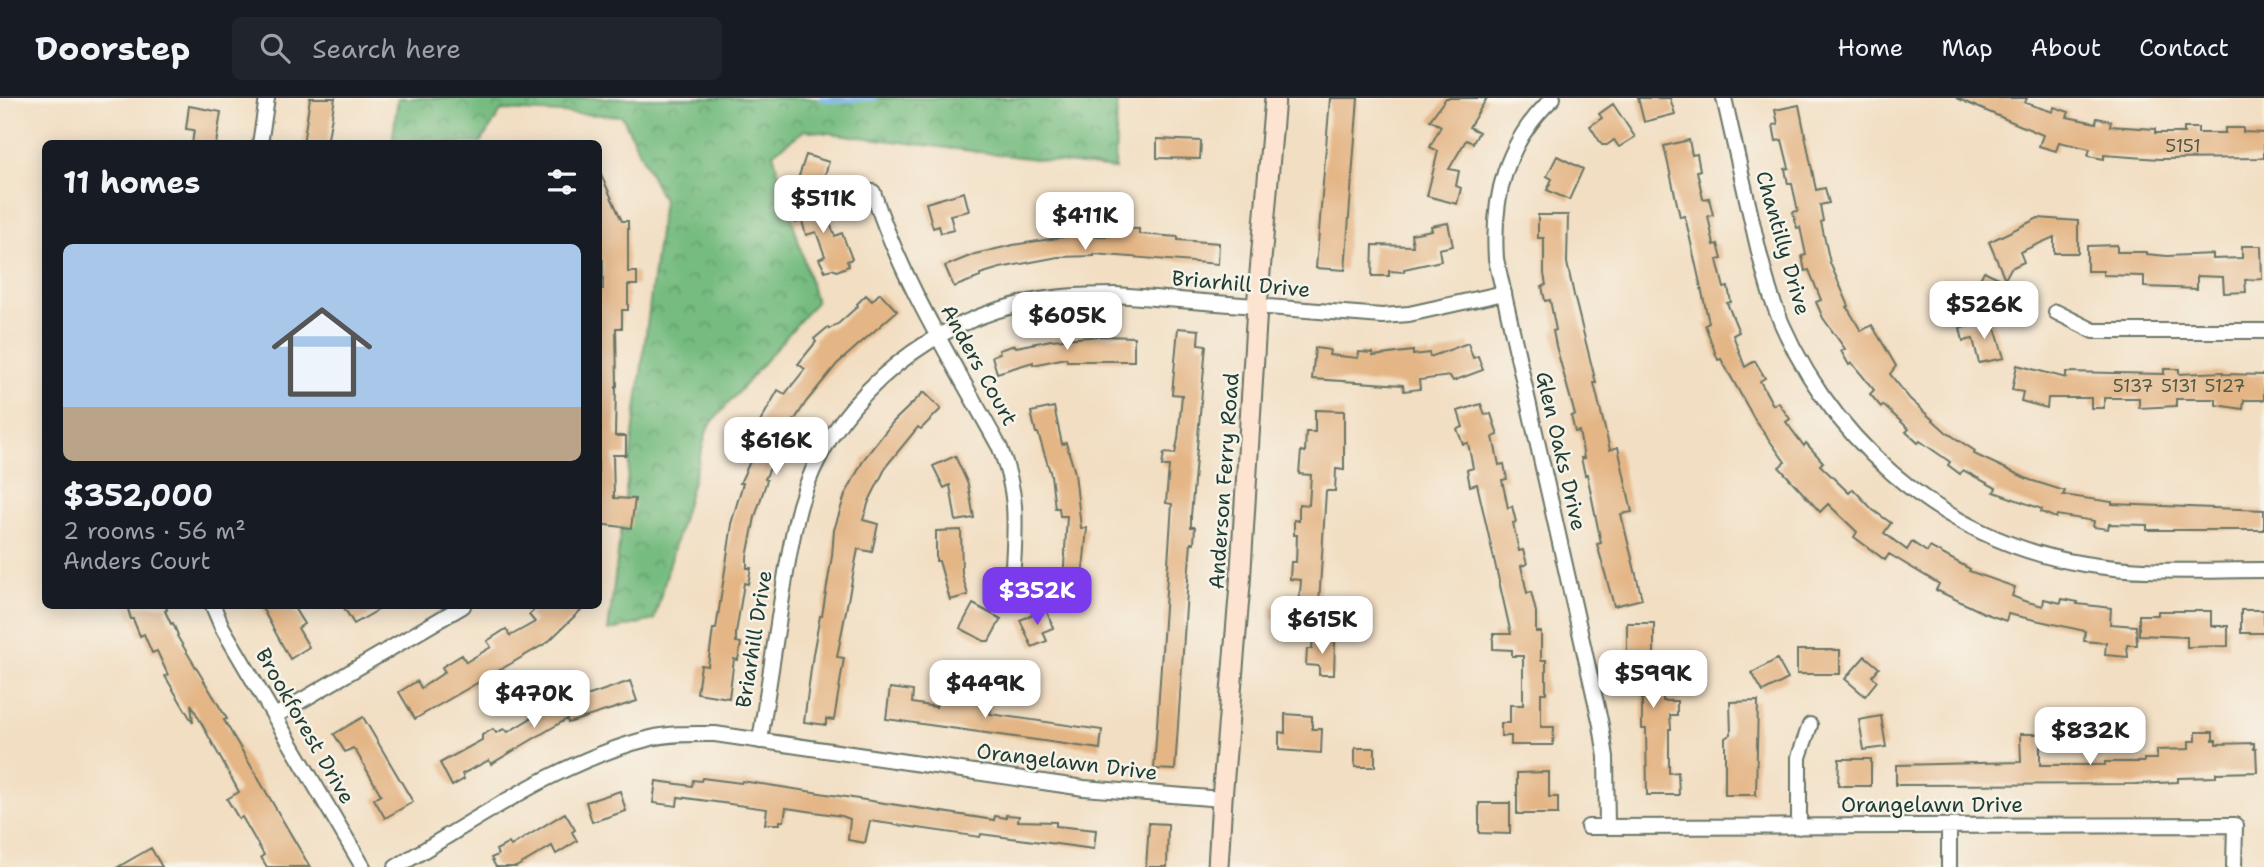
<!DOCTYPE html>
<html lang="en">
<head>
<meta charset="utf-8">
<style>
	body { margin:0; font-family:"Shantell Sans",sans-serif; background:#20242c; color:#f1f3f6; height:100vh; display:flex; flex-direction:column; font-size:26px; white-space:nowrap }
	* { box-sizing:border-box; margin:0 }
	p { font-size:23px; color:#9ea1a6 }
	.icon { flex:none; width:38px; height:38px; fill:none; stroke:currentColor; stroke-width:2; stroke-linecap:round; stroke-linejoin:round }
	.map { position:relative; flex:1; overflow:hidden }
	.sheet { position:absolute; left:42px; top:42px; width:560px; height:469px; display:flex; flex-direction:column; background:#171b24; border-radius:10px; box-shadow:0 4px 18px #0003 }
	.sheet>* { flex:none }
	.price { position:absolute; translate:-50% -60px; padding:0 16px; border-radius:14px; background:#fff; color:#222; font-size:23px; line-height:46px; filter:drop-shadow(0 2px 4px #0008) }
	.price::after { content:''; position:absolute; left:50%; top:42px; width:21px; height:16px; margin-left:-10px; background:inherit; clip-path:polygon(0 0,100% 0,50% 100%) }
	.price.active { background:#7c3aed; color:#fff }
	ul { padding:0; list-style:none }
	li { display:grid; align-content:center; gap:14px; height:371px; padding:0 21px }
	li span { display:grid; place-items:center; height:217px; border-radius:10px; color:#555 }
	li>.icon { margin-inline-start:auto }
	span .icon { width:126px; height:126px; fill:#fffc; stroke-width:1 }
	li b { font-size:30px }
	h2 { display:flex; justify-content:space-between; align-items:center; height:84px; padding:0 21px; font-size:30px }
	header { display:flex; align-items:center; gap:42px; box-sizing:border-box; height:98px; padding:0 35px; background:#171b24; border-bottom:2px solid #363941 }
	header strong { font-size:33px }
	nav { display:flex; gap:38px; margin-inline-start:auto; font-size:24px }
	.search { width:490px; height:63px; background:#20242c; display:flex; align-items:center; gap:18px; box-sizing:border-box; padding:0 24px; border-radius:10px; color:#9ea1a6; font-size:26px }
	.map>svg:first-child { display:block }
	.forest { fill:url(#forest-crowns); stroke:#4a7c5a; stroke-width:2 }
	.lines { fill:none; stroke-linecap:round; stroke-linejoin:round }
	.stream { stroke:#7db7ee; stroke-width:5 }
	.building { fill:#e4b585 }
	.street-casing { stroke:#697566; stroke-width:18 }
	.secondary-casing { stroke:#697566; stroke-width:23 }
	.street { stroke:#fff; stroke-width:14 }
	.secondary { stroke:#fde4d1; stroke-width:19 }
	.labels { text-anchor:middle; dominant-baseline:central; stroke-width:5; stroke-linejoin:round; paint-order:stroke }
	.number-label { font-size:18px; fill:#505b48 }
	.street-label { font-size:21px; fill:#1f3d34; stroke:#f7f3e8 }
</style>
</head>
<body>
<header>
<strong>Doorstep</strong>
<div class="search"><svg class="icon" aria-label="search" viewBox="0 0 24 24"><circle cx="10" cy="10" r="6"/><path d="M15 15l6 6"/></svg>Search here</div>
<nav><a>Home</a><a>Map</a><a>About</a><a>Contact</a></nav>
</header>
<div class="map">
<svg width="2264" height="769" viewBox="0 0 2264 769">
	<defs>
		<pattern id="forest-crowns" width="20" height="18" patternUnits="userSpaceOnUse" patternTransform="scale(1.75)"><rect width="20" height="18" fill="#76bc80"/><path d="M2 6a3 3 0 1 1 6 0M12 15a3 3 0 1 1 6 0" fill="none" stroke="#609a6a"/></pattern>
	</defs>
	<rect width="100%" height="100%" fill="#f7f3e8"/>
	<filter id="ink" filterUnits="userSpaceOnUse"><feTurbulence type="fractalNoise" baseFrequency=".0143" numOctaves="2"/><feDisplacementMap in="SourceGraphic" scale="14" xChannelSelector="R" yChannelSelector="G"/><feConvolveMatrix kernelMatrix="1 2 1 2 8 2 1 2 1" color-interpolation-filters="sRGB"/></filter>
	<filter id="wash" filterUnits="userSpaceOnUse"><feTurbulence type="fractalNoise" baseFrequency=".00686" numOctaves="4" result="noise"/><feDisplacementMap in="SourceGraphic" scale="28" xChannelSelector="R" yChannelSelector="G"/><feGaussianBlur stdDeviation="1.57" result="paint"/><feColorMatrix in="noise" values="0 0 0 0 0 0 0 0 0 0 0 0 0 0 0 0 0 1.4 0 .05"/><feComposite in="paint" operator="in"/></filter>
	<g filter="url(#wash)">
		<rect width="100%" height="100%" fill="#f2dec2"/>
		<!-- forest -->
		<path class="forest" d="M398,0H1117L1115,71L805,32L773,55L816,204L708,329L654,522L608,533L663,102L622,18L502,12L480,45L392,46Z"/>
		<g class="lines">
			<!-- stream -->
			<path class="stream" d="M821,0L834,3L875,0"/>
		</g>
		<g id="blocks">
			<!-- building -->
			<path class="building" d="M310,0H335L327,46H303Z
				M1330,0H1358L1345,172L1316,170Z
				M1446,0H1487L1469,29L1479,34L1473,45L1466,42L1449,71L1459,73L1456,88L1461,90L1457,106L1427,98L1438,53L1430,49L1441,28L1430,22Z
				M1638,0H1670L1675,16L1644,24Z
				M1956,0H2027L2025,5L2053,14L2054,9L2069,14L2067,19L2096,25L2097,20L2111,23L2110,28L2155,31V35H2184V30H2198V35H2225V30H2243V34L2264,35V60L2159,61L2104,57V61L2088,58L2090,51L2059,44L2056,53L2039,48L2043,37Z
				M1613,6L1635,39L1619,49L1614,42L1607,47H1602L1590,28L1602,20L1599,16Z
				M1799,7L1816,92L1825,90L1829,105L1820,107L1823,123L1821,124L1830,165L1849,208L1847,209L1861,233L1872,227L1896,268L1890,276L1910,301L1946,334L1975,353L1974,356L2030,382L2065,393L2063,397L2112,404V406L2264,412V432H2147V427L2109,426L2108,431L2093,429L2094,423L2057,417L2056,420L2041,414L2042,411L1994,394L1996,390L1963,372L1960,376L1948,367L1950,364L1920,343L1918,345L1906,334L1909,331L1883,307L1881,309L1870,296L1874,292L1852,265L1849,267L1841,253L1845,251L1823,220L1816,204L1821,202L1809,172L1805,173L1802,158L1806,157L1800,129L1797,130L1793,114L1798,113L1792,86H1788L1785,71L1789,70L1782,42L1776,43L1773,27L1778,26L1775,12Z
				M189,8L221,14L216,46H192L194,32L186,31Z
				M1157,41L1201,43L1200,61L1157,60Z
				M1689,42L1692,57L1697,56L1700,72L1697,73L1703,101L1709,100L1713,117L1708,118L1714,147L1718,146L1722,161L1717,162L1724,190L1728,189L1731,204L1727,205L1739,234L1733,237L1745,269L1755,263L1765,280L1760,283L1773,307L1778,304L1790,321L1786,324L1804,348L1806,345L1823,364L1820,367L1849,395L1853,391L1873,412L1891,425L1884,435L1907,452L1912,444L1927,454L1930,449L1970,471L1969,473L2015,489L2012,498L2024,503L2043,508L2044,501L2061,505L2062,501L2078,504L2077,506L2111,510L2110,526L2136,528L2137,547H2127L2128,559L2105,557L2106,545L2084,543L2085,533L2008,516L2006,523L1984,515L1936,492L1939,486L1889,456L1885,462L1854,439L1857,434L1828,406L1820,414L1779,369L1785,364L1755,322L1721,261L1718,262L1705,227L1709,225L1686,123L1684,118L1680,119L1664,48Z
				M806,57L829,64L820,92L797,84Z
				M1557,58L1583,71L1569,102L1547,92L1552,81L1547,78Z
				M598,70L622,123H628V174H637V187H628V212H622V230H616L617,288H616L615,338H626V357H613L614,400L635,401L631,430L598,426V191H603V162H598Z
				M964,94L969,113L950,117L954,132L941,135L939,128L933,130L926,105Z
				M820,100L835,138L842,135L852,161L847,163L849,168L837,173L832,171L825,173L819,161L825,158L816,134L806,137L802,123L795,125L790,111Z
				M1538,117H1568L1567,165L1574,197L1596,285H1594L1610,352L1618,349L1632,414L1621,416L1642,501L1614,508L1597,446L1601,445L1587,376L1585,377L1581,360H1584L1579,333L1575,334L1571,318L1575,317L1556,248L1553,233L1556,232L1550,202L1545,203L1542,188L1546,187L1544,176V140H1538Z
				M2038,120L2078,123V155H2054V139L2020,154L2024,164L2011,170L2005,181L1989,144Z
				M1448,125L1453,148L1439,151L1441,163L1404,171V174L1389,173V178H1372L1373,147L1413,148L1411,136L1432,132L1431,128Z
				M1110,130L1139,131V136L1178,139V142L1219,145L1218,166L1094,156V158L1058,159L1000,170L980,176V179L954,189L945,168L975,156L1013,147L1070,138H1110Z
				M2117,147V154H2146V156L2167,158L2213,156V161L2242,160V148H2261L2262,181L2245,182L2246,194L2224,195L2223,179L2197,178V191L2174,190L2144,189V178L2103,177V173H2087V148Z
				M1984,173L2004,183L1991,217L1968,205Z
				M880,195L897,213L837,266L806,304L785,337L765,381L767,382L755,419L747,459V470H751L748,486L744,485L736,535V544L741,545L738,562L734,561L729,600L697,595L701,567L708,568L713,531H716L732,426H731L743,385H740L759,344L751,340L778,292L785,296L805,271L798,266L816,244L814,241L828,229L829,231L839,225L858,208L857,206L866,197L872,203Z
				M1993,223L2004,260L1979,265L1973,241L1963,243L1960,230Z
				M1178,230L1199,232L1198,246L1206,247L1191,418V429H1195L1194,445H1191L1187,494L1175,672L1154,671L1172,406L1166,405L1169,368H1162L1164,355L1175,356L1178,341L1182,297L1172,296Z
				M1101,238L1134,239V263H1067L1066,260L1033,267V264L997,275L992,258L1000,255L999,252L1015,247L1016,249L1051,242Z
				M1468,245L1473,260L1478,258L1483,272L1453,283L1450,278L1419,282L1420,291L1404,293L1403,287L1312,281L1315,250L1330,252L1329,257L1358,260L1359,254L1373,255V258L1413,253V257L1429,255L1430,259Z
				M2017,267L2066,280V274L2164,276V271H2179V276L2223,274V276L2264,277V302H2244L2243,311L2216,307V301H2176V308L2139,310V300H2104V310H2091V300H2048L2047,310L2021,303L2023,294L2012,292Z
				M924,294L941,311L921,331L918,329L887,367L869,403L863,422L878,426L872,454L858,451L837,559L844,560L834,622L826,621V627L804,624L813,556L820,518H822L832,458L834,432L845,397L864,361L893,324Z
				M1481,306L1485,317L1491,316L1498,337L1493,339L1499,367L1504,366L1507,381L1502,382L1508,410L1512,408L1516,424L1513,425L1519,453L1523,452L1527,466L1521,468L1527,495L1531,494L1536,514V534H1541V562H1546V595H1541V629H1554L1553,647H1511V638H1501V625H1510V607H1523V558H1512V552L1493,551V536H1511L1477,386L1470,388L1467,372L1473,370L1468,345L1463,346L1457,331L1463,329L1458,313Z
				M1054,309L1062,346L1066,345L1075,375L1081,430H1087L1080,502L1062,501L1067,418H1060L1059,410H1055L1051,377L1038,335H1036L1031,314Z
				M1315,312L1344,313V372L1336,371L1335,393H1326L1319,506H1325L1324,525L1271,521V508L1299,509L1301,482L1290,481L1291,464H1296L1297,437H1294V422L1299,423V406L1309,407L1311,377L1299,376L1301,353L1305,354L1306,334H1315Z
				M955,358L968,386L974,420L956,423L950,387L944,390L933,368Z
				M961,432L962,476L968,497L950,502L939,463H936V433Z
				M973,506L1001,521L989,543H984L960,530Z
				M127,508H166L167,512L165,513L171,526L173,525L178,537L177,538L227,621L224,622L310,769H267L261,759L264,757L242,719L239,721L227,701L239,694L191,606L193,625L165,578L168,577L157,553L152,555L144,536L140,538L133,521H131Z
				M261,508H293L304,526L298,530L309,549L290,561Z
				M343,508H385L354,526Z
				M538,508H585L548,544L415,621L399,594L417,583L421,590L445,574L442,569L462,557L466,564L491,549L487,543L506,531L510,538L535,524L529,517Z
				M1046,511L1053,530L1043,534L1047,543L1032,549L1020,522Z
				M2241,512H2264V535H2241Z
				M2158,513H2211V528H2228V548L2187,549V539L2139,537V517H2158Z
				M1627,525H1654V563H1657L1658,569H1663V603H1677V617H1670L1671,631H1669V675L1678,674L1679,697H1647L1646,631H1642V596H1635V556H1627Z
				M1313,540L1335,541L1334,577H1319V568L1306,567L1307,551H1312Z
				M1797,552H1840V576H1797Z
				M1865,558L1879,570L1872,578L1877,583L1865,598L1845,581Z
				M1777,561L1788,581L1763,594L1752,575Z
				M630,583L637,603L568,625L567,621L491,666L489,662L462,676L464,681L452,688L440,665L482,642V637L493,631L496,635L504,631L508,634L543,613Z
				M890,590L913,593L912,605L936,609L939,597L974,604L975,597L993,600L990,616L1102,632L1100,651L886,621Z
				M1758,603L1756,697H1725V640L1731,636L1730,604Z
				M1285,616L1312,618V631H1322L1321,655L1279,652V634L1285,635Z
				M1881,618L1886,649L1864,652L1859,622Z
				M363,619L413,704L385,720L374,701L381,697L357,655L353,650L345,654L334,636Z
				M2196,634H2213V642H2216V646L2254,645V651H2256L2257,674L2216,675V679L2178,680V684L2135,686L1896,687V667L2021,664L2020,636H2040V667H2105V664H2144V661H2157V652L2189,651V643H2196Z
				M1355,650H1375V669H1355Z
				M1839,661H1871V688H1838Z
				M1549,674V699H1558V716H1517V675Z
				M702,680L741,685L742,683L994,722L995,718L1006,720V717L1019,718L1018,723L1056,724V728L1096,732L1094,751L981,736L980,739L870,723L865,745L848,742L850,721L842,718L786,710L784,723H780V726H765L767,711L678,699L677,708L653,705L656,683L692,688L693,682L701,683Z
				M620,693L626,713L592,724L586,704Z
				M1479,705H1510V736L1479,735Z
				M565,715L575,732L572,734L577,743L556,756L552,748L516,769H496L491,760L498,757L496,752L509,745L511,748Z
				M1149,725L1168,726L1167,769H1146Z
				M151,750L162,769H118Z"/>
		</g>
	</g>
	<g filter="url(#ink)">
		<use href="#blocks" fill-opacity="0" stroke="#697566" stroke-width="2"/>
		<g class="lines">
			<defs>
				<path id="street" d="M1553,0C1506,44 1492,98 1496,161L1601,627L1606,659L1607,729
					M1724,0C1733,40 1742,79 1751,119C1757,146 1763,174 1772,201C1821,336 1941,443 2084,466C2143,476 2204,472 2264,472
					M260,46L267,0
					M873,94C902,184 954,266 1000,350C1017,394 1016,421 1013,468
					M2056,214L2094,233H2264
					M213,508L222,529L363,769
					M275,618L463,508
					M760,643C767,597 774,552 781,506C786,473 791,440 800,407C829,308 917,232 1016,207C1049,198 1082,197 1116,197L1382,218L1409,216L1504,195
					M1588,729L2235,727L2234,769
					M1799,729V659L1810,627
					M396,769C478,721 558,663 651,640C672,635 694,636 715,636L1084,690L1222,701
					M1949,769V728"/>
				<path id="secondary" d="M1218,769L1222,701L1240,487L1257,209L1275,0"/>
			</defs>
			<!-- street casing -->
			<use href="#street" class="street-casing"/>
			<!-- secondary casing -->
			<use href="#secondary" class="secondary-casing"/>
			<!-- street -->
			<use href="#street" class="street"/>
			<!-- secondary -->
			<use href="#secondary" class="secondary"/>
		</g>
	</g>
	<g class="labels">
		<!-- number labels -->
		<g class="number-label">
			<text x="2183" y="48">5151</text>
			<text x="2133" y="288">5137</text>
			<text x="2179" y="288">5131</text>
			<text x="2225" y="288">5127</text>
		</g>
		<!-- street labels -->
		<g class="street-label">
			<text transform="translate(1783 145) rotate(74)">Chantilly Drive</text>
			<text transform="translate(1241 186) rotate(5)">Briarhill Drive</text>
			<text transform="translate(979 267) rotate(61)">Anders Court</text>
			<text transform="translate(1561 353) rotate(77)">Glen Oaks Drive</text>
			<text transform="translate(1224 383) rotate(-86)">Anderson Ferry Road</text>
			<text transform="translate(754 541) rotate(-81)">Briarhill Drive</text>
			<text transform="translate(305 628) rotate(60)">Brookforest Drive</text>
			<text transform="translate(1067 664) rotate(7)">Orangelawn Drive</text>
			<text x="1932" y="707">Orangelawn Drive</text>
		</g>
	</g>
</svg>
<b class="price" style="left:823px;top:137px">$511K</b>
<b class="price" style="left:1085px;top:154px">$411K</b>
<b class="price" style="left:1984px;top:243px">$526K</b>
<b class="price" style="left:1067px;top:254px">$605K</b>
<b class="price" style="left:776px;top:379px">$616K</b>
<b class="price active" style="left:1037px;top:529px">$352K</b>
<b class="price" style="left:1322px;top:558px">$615K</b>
<b class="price" style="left:1653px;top:612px">$599K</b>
<b class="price" style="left:985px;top:622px">$449K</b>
<b class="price" style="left:534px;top:632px">$470K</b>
<b class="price" style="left:2090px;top:669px">$832K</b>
<section class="sheet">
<h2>11 homes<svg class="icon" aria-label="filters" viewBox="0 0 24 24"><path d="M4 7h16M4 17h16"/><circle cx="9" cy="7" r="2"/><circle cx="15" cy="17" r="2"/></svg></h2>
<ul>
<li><span style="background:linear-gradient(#a9c7e8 75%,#b9a48a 0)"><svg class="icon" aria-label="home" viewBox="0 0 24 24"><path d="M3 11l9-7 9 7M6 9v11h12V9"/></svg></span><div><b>$352,000</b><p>2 rooms · 56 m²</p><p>Anders Court</p></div></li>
</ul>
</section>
</div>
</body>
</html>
